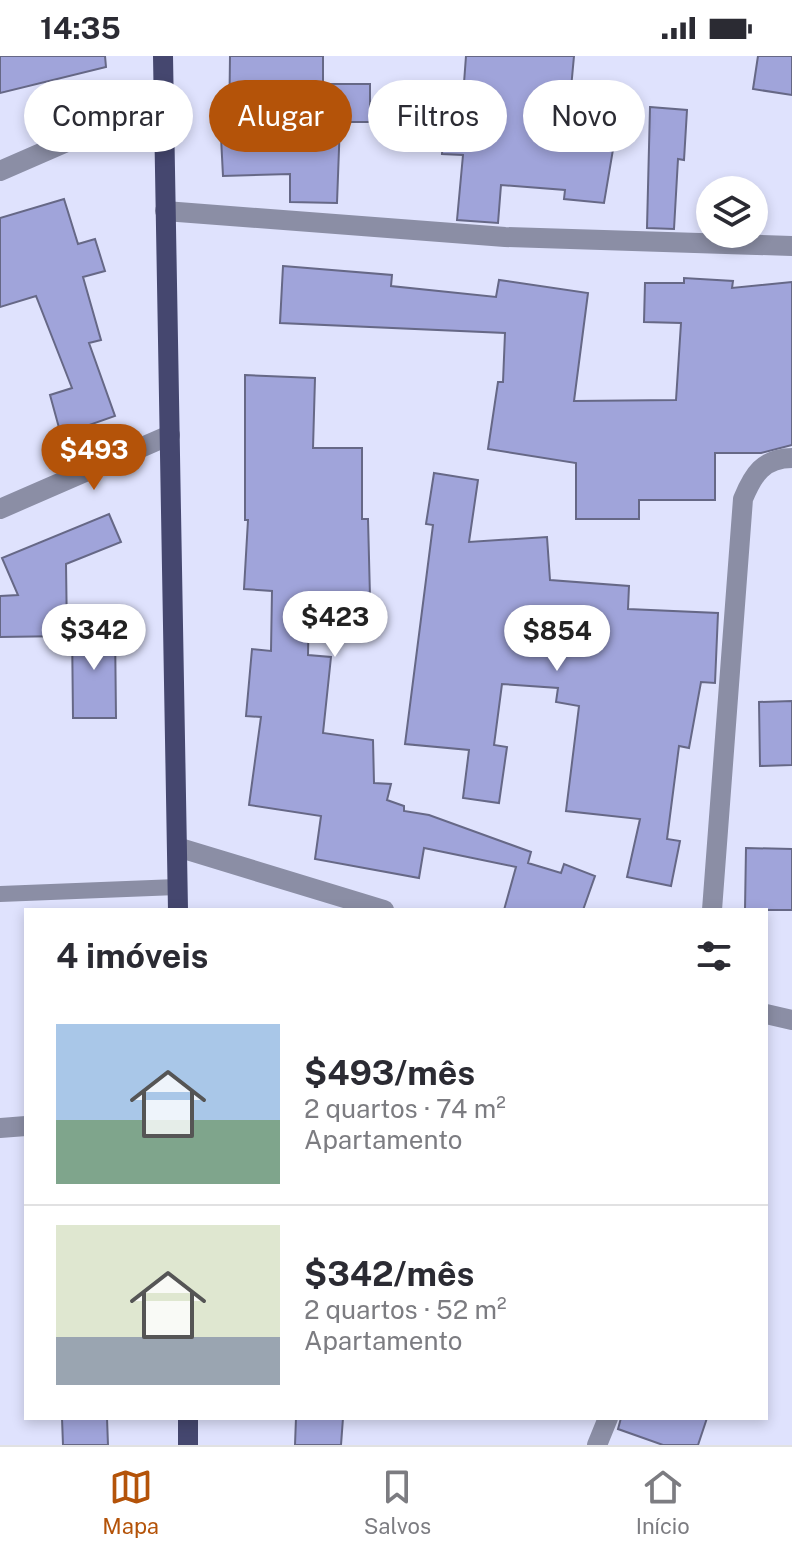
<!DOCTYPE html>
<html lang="pt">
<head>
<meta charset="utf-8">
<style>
	body { margin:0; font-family:"Public Sans",sans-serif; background:#f2f2f3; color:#2b2b33; height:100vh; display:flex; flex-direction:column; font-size:30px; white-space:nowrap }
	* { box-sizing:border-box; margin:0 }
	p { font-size:26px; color:#7c7c81 }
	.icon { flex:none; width:44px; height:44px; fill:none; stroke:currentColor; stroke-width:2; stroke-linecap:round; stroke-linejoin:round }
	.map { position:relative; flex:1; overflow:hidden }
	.panel { position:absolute; left:24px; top:852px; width:744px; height:512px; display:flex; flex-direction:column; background:#fff; border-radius:0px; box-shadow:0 4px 12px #0003 }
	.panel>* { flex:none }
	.guide { position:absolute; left:24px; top:24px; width:744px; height:72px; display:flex; gap:16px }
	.buttons { position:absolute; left:696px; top:120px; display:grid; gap:16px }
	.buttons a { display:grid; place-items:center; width:72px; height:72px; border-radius:50%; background:#fff; box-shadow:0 4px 12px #0003; font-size:40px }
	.price { position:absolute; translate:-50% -68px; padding:0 18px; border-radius:28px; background:#fff; color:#222; font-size:26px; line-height:52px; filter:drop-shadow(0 2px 4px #0008) }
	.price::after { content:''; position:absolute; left:50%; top:48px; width:24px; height:18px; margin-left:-12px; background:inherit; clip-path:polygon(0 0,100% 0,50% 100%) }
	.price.selected { background:#b45309; color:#fff }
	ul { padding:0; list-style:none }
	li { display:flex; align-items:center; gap:24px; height:200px; padding:0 32px }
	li+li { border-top:2px solid #e1e1e2 }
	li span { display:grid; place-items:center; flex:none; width:224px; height:160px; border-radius:0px; color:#555 }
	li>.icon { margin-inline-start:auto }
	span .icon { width:96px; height:96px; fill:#fffc; stroke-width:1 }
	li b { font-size:34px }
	h2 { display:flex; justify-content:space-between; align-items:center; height:96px; padding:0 32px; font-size:34px }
	.chip { padding:0 28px; border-radius:36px; background:#fff; box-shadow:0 4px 12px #0003; font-size:28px; line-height:72px }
	.chip.selected { background:#b45309; color:#fff }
	.status { display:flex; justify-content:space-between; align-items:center; height:56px; padding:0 40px; background:#fff; direction:ltr }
	.status svg { height:22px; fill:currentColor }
	.tabs { display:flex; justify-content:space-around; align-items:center; height:112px; border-top:2px solid #e1e1e2; background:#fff; font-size:22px; color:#7c7c81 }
	.tabs a { display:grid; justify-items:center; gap:4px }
	.tabs .selected { color:#b45309 }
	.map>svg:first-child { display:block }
	.building { fill:#a0a4da; stroke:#666886; stroke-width:2 }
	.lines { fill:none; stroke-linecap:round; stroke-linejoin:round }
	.lane { stroke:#8b8ea5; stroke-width:16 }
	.street { stroke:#8b8ea5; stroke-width:20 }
	.primary { stroke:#45476f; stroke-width:20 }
</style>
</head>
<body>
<div class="status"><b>14:35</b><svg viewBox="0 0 49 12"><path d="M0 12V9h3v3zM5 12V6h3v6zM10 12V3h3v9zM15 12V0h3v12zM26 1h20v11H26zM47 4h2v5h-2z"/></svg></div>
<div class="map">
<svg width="792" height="1389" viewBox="0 0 792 1389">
	<rect width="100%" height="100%" fill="#dfe2fd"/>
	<!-- building -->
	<path class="building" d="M0,0H105L106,11L0,37Z
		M230,0H323V28H370V66H340L337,147L290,146V118L223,120L221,81H229Z
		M466,0H574L569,54L619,58L604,147L564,143L565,134L501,129L498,167L457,164L463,99L442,98L447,26L464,27Z
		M758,0H792V39L753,33Z
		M650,51L687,54L684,104L678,103L674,173L647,172Z
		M64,143L78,188L95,183L105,215L83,221L101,284L89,287L115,360L61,379L50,339L72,332L36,240L0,251V162Z
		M283,210L392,219L391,230L496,241L499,224L588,237L574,345L676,344L681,267L644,266L645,227H684V222L733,225L732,232L792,226V389L761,397H715V444H639V463H576V407L488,393L498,326H503L505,277L280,267Z
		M245,319L315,322L313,392H362V463H368L370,541L309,543L308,599L331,601L323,677L373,684L374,727L391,728L387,744L404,750V755L429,759L531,796L528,807L561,817L564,808L595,820L583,854H504L516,811L424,792L419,822L315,803L321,760L249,749L261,661L246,660L252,593L271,595L272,535L244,533L248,464H245Z
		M434,417L478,424L469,486L547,481L550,524L629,530L628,553L718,557L715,627L701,626L689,692L679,690L667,783L680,785L671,830L627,821L640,763L566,755L579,650L556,646L558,632L502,628L494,689L507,691L499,747L463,742L469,694L405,688L433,469L426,468Z
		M109,458L121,486L66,508L67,580L0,581V540L18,539L2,502Z
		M72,570H115L116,662H73Z
		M792,645V709L760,710L759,646Z
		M746,792L792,793V854H745Z
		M62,1362H107L108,1389H63Z
		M296,1362H343L341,1389H295Z
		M621,1362H707L698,1389H663L618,1373Z"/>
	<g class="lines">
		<!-- lane -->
		<path class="lane" d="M0,838L177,831"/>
		<!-- street -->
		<path class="street" d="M0,115L163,44
			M165,155L505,181L792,190
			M0,453L170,379
			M177,791L384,854
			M712,854L743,443C753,419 763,402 792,402
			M766,958L792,964
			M0,1072L26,1070
			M597,1389L608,1362"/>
		<!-- primary -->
		<path class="primary" d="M163,0L178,854
			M188,1362V1389"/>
	</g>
</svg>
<div class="buttons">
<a><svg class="icon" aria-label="layers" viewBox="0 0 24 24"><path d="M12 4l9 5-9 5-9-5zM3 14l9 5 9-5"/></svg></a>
</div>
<b class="price selected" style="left:94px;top:436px">$493</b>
<b class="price" style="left:335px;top:603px">$423</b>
<b class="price" style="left:94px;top:616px">$342</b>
<b class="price" style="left:557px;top:617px">$854</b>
<div class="guide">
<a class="chip">Comprar</a>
<a class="chip selected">Alugar</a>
<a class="chip">Filtros</a>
<a class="chip">Novo</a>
</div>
<section class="panel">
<h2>4 imóveis<svg class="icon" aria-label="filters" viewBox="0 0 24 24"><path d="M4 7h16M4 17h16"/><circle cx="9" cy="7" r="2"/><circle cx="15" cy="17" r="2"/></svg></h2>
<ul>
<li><span style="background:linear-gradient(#a9c7e8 60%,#7fa58c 0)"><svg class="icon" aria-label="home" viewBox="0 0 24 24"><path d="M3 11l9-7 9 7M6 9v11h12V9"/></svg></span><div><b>$493/mês</b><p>2 quartos · 74 m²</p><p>Apartamento</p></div></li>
<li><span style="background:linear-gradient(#dfe7d0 70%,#9aa5b1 0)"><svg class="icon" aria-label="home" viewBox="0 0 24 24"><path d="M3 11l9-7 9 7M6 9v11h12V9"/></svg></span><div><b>$342/mês</b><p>2 quartos · 52 m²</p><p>Apartamento</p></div></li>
</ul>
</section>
</div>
<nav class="tabs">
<a class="selected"><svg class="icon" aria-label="map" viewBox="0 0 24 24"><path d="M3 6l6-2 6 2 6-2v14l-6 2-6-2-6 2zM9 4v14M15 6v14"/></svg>Mapa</a>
<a><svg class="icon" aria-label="saved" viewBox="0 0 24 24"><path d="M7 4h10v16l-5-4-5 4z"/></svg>Salvos</a>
<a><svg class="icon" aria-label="home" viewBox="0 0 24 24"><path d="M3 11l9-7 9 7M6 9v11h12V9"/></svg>Início</a>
</nav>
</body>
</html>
